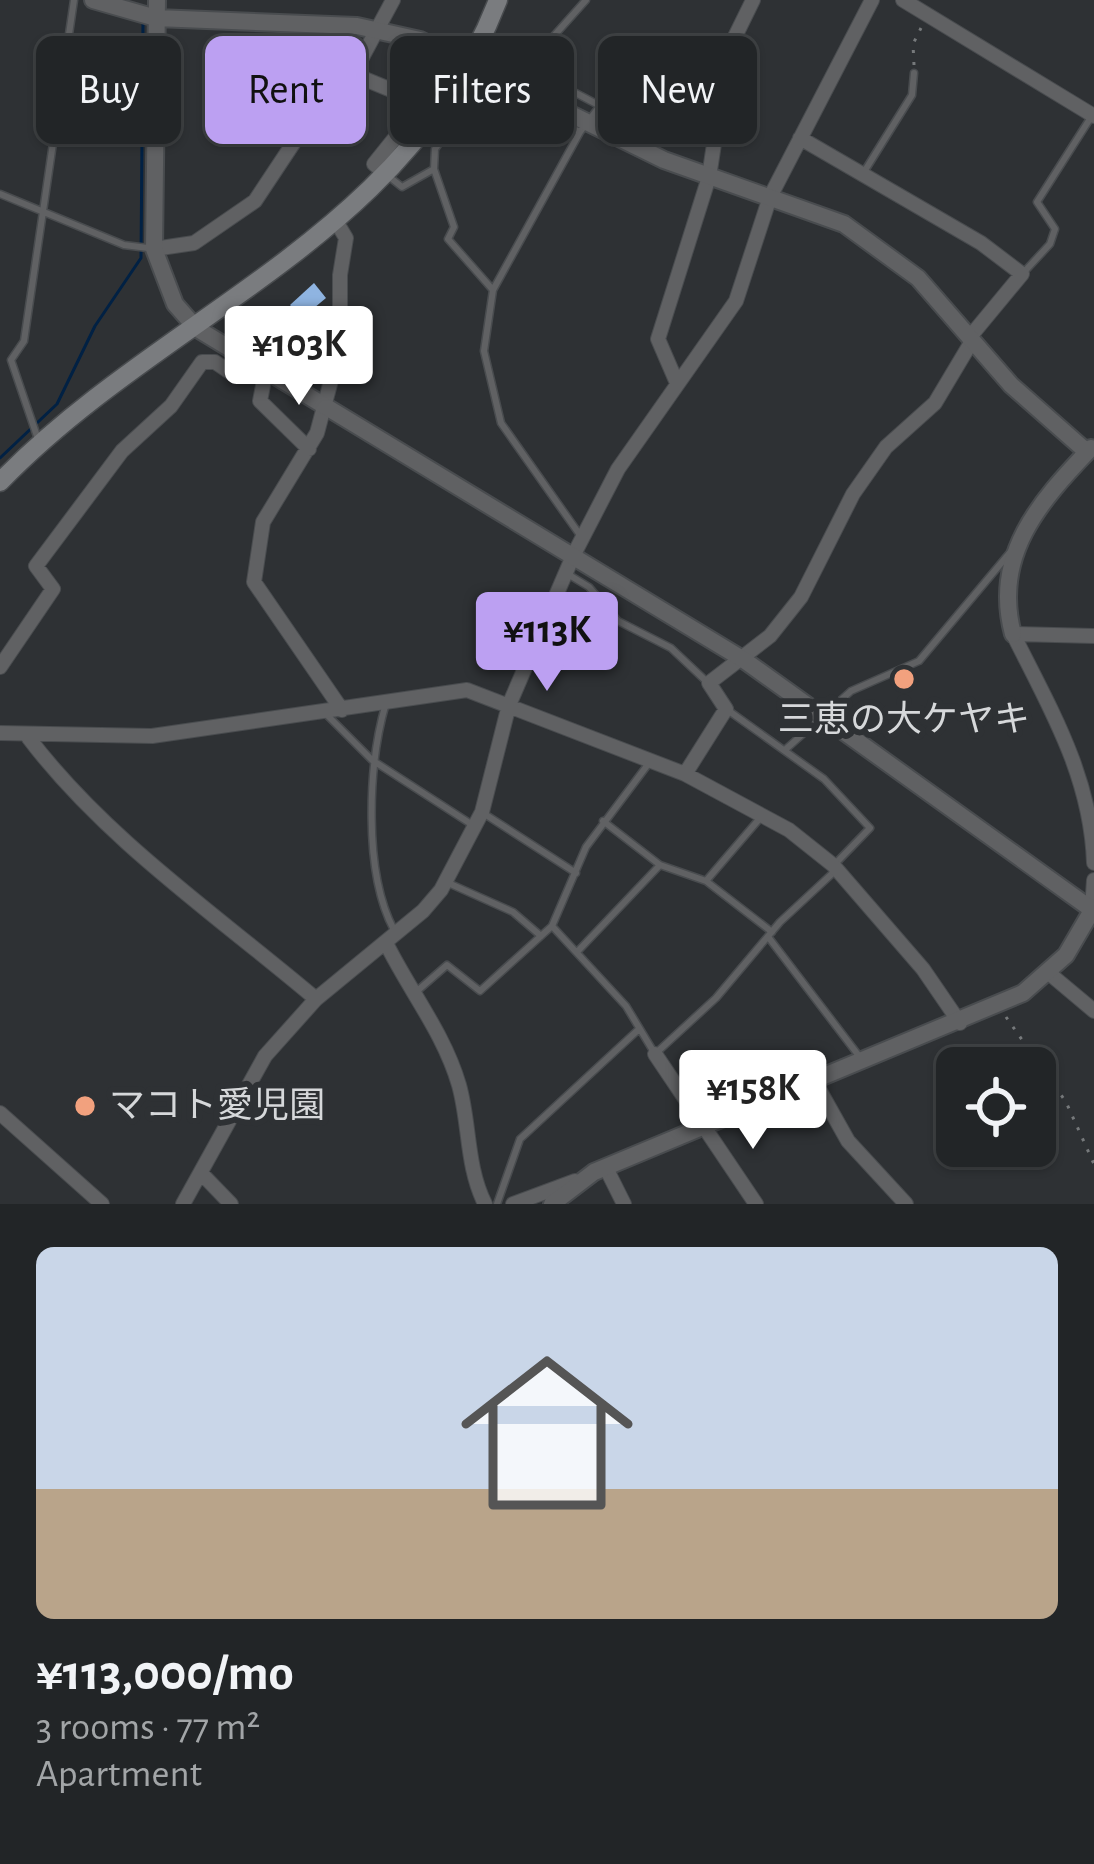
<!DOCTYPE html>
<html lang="en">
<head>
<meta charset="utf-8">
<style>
	body { margin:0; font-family:"Alegreya Sans","Noto Sans JP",sans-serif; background:#2a2d2f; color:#f1f3f6; height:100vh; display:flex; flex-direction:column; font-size:45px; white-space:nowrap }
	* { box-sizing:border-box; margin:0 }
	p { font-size:39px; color:#a2a5a7 }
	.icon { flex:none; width:66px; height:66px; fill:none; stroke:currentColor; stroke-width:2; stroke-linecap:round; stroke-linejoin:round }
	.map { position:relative; height:1204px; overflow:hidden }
	.drawer { display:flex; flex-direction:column; background:#222527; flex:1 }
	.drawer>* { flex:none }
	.hud { position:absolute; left:36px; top:36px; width:1023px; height:108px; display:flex; gap:24px }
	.buttons { position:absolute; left:936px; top:1047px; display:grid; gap:24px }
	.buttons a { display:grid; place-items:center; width:120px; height:120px; border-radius:18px; background:#222527; box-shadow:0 3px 9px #0004,0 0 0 3px #3f4244; font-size:60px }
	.price { position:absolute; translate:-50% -102px; padding:0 27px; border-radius:12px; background:#fff; color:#222; font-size:39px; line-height:78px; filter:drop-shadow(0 3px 6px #0008) }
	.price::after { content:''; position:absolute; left:50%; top:72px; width:36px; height:27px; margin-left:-18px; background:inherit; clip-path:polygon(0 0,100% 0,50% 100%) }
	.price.on { background:#bca0f2; color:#111 }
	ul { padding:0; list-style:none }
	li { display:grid; align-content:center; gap:24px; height:636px; padding:0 36px }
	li+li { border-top:3px solid #3f4244 }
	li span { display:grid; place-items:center; height:372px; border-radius:18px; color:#555 }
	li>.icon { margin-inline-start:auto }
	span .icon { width:216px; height:216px; fill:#fffc; stroke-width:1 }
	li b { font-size:51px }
	.pill { padding:0 42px; border-radius:18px; background:#222527; box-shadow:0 3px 9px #0004,0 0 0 3px #3f4244; font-size:42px; line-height:108px }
	.pill.on { background:#bca0f2; color:#111 }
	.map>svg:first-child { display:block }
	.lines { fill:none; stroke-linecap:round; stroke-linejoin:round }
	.stream { stroke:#012144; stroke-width:3 }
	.building { fill:#8fb4e1 }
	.service-casing { stroke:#494c4f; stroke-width:9 }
	.minor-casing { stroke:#494c4f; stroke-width:16 }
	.tertiary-casing { stroke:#494c4f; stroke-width:20 }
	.secondary-casing { stroke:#494c4f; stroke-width:21 }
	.path { stroke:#76797b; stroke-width:3; stroke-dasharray:3 9; stroke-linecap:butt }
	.service { stroke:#606163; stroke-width:6 }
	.minor { stroke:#606163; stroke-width:14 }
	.tertiary { stroke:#606163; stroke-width:16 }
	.secondary { stroke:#7a7c7f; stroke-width:18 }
	.poi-dot { fill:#f2a17e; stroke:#2e3134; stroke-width:4.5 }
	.labels { text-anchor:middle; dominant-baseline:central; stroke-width:12; stroke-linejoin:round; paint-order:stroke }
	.poi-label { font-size:36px; fill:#d6d8da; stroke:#2e3134 }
</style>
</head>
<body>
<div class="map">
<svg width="1094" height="1204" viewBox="0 0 1094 1204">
	<rect width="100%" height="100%" fill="#2e3134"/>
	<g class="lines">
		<!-- stream -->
		<path class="stream" d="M0,458L57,404L95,326L141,258L143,22"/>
	</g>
	<!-- building -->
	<path class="building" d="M314,283L326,298L302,318L290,305Z"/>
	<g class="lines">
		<defs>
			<path id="service" d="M586,0L526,67L610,111L720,96
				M434,169L435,149L466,106L538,113L580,132L599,107
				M864,172L912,95L914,73
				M387,175L402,187L434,169L454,227L448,239L493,290L484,351L501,423L580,535
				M0,194L124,245L148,248
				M1025,271L1050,244L1055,229L1037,202L1093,114
				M493,290L580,132
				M38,439L11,360L24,341L74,0
				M566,573L589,587L618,621L671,648L706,681
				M386,703C368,764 363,872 394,930
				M729,711L824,779L870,828L836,863
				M325,713L372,760L471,824
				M786,749L851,691L919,661L1013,549
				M483,813L576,873
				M603,821L660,865L706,881L772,932
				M706,881L761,817
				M446,882L513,912L541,936
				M552,926L626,1006L655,1054L716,998L780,922L835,871
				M769,938L859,1056
				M577,952L660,865
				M416,992L447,965L480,991L552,926L586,847L649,763
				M497,1204L520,1139L638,1030"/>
			<path id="minor" d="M903,0L1094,116
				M350,73L423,103L374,164L387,175
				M800,138L981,243L1022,274L969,338
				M337,223L346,238L340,275V347L317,433L263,522L254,582L342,710
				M154,249L194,243L255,201L322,100L358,65L393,0
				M265,375L260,401L309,449
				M677,383L658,339L709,177L728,51L753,0
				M1094,636L1013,634C1051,710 1091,777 1094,863
				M0,667L53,589L36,566L122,451L171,406L202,362H215L234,375L249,364
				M0,733L152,736L467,690L685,774L789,830L833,865L923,969L960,1023
				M28,737C105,839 218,916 316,999
				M685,774L726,709L709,683L770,636L801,597L853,494L886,447L935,403L972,341
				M1092,909L1094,880
				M386,943C409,990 444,1033 459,1085C470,1124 466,1166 485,1204
				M1050,974L1094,1011
				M655,1054L756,1204
				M816,1084L848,1141L906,1204
				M0,1113L102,1204
				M606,1168L624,1204
				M201,1173L231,1204
				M183,1204L265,1056L316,999L423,911L441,890L482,812L509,705L573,556L618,469L736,301L770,197L872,0
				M513,1204L575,1181"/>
			<path id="tertiary" d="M93,0L156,18L357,26L420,40L664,160L844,224L918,278L1011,385L1087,452
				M157,0L154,249L175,304L196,328L744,660L1094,911
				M1013,634C992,556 1039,502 1091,448
				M552,1204L594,1172L1023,993L1066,955L1094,907"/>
			<path id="secondary" d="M0,482C166,311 405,241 498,0"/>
		</defs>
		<!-- service casing -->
		<use href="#service" class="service-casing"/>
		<!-- minor casing -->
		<use href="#minor" class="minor-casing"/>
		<!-- tertiary casing -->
		<use href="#tertiary" class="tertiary-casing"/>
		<!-- secondary casing -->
		<use href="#secondary" class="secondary-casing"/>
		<!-- path -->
		<path class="path" d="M914,65L913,44L921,28
			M1006,1017L1066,1102L1094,1164"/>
		<!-- service -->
		<use href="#service" class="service"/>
		<!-- minor -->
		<use href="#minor" class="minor"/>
		<!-- tertiary -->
		<use href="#tertiary" class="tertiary"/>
		<!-- secondary -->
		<use href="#secondary" class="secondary"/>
	</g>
	<!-- markers -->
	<g class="poi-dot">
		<circle cx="904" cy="679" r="12"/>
		<circle cx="85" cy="1106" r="12"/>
	</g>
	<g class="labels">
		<!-- poi labels -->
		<g class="poi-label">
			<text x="904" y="720">三恵の大ケヤキ</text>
			<text x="109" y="1106" text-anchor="start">マコト愛児園</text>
		</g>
	</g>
</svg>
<div class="buttons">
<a><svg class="icon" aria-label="locate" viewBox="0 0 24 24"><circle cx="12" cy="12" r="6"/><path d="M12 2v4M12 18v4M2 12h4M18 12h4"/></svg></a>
</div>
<b class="price" style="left:299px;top:408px">¥103K</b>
<b class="price on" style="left:547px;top:694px">¥113K</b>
<b class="price" style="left:753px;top:1152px">¥158K</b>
<div class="hud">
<a class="pill">Buy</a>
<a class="pill on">Rent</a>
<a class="pill">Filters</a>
<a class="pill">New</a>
</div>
</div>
<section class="drawer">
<ul>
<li><span style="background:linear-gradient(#c9d6e8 65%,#b9a48a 0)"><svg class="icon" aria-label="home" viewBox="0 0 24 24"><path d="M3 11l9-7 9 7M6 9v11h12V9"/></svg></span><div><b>¥113,000/mo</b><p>3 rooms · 77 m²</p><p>Apartment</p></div></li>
</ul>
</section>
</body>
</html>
